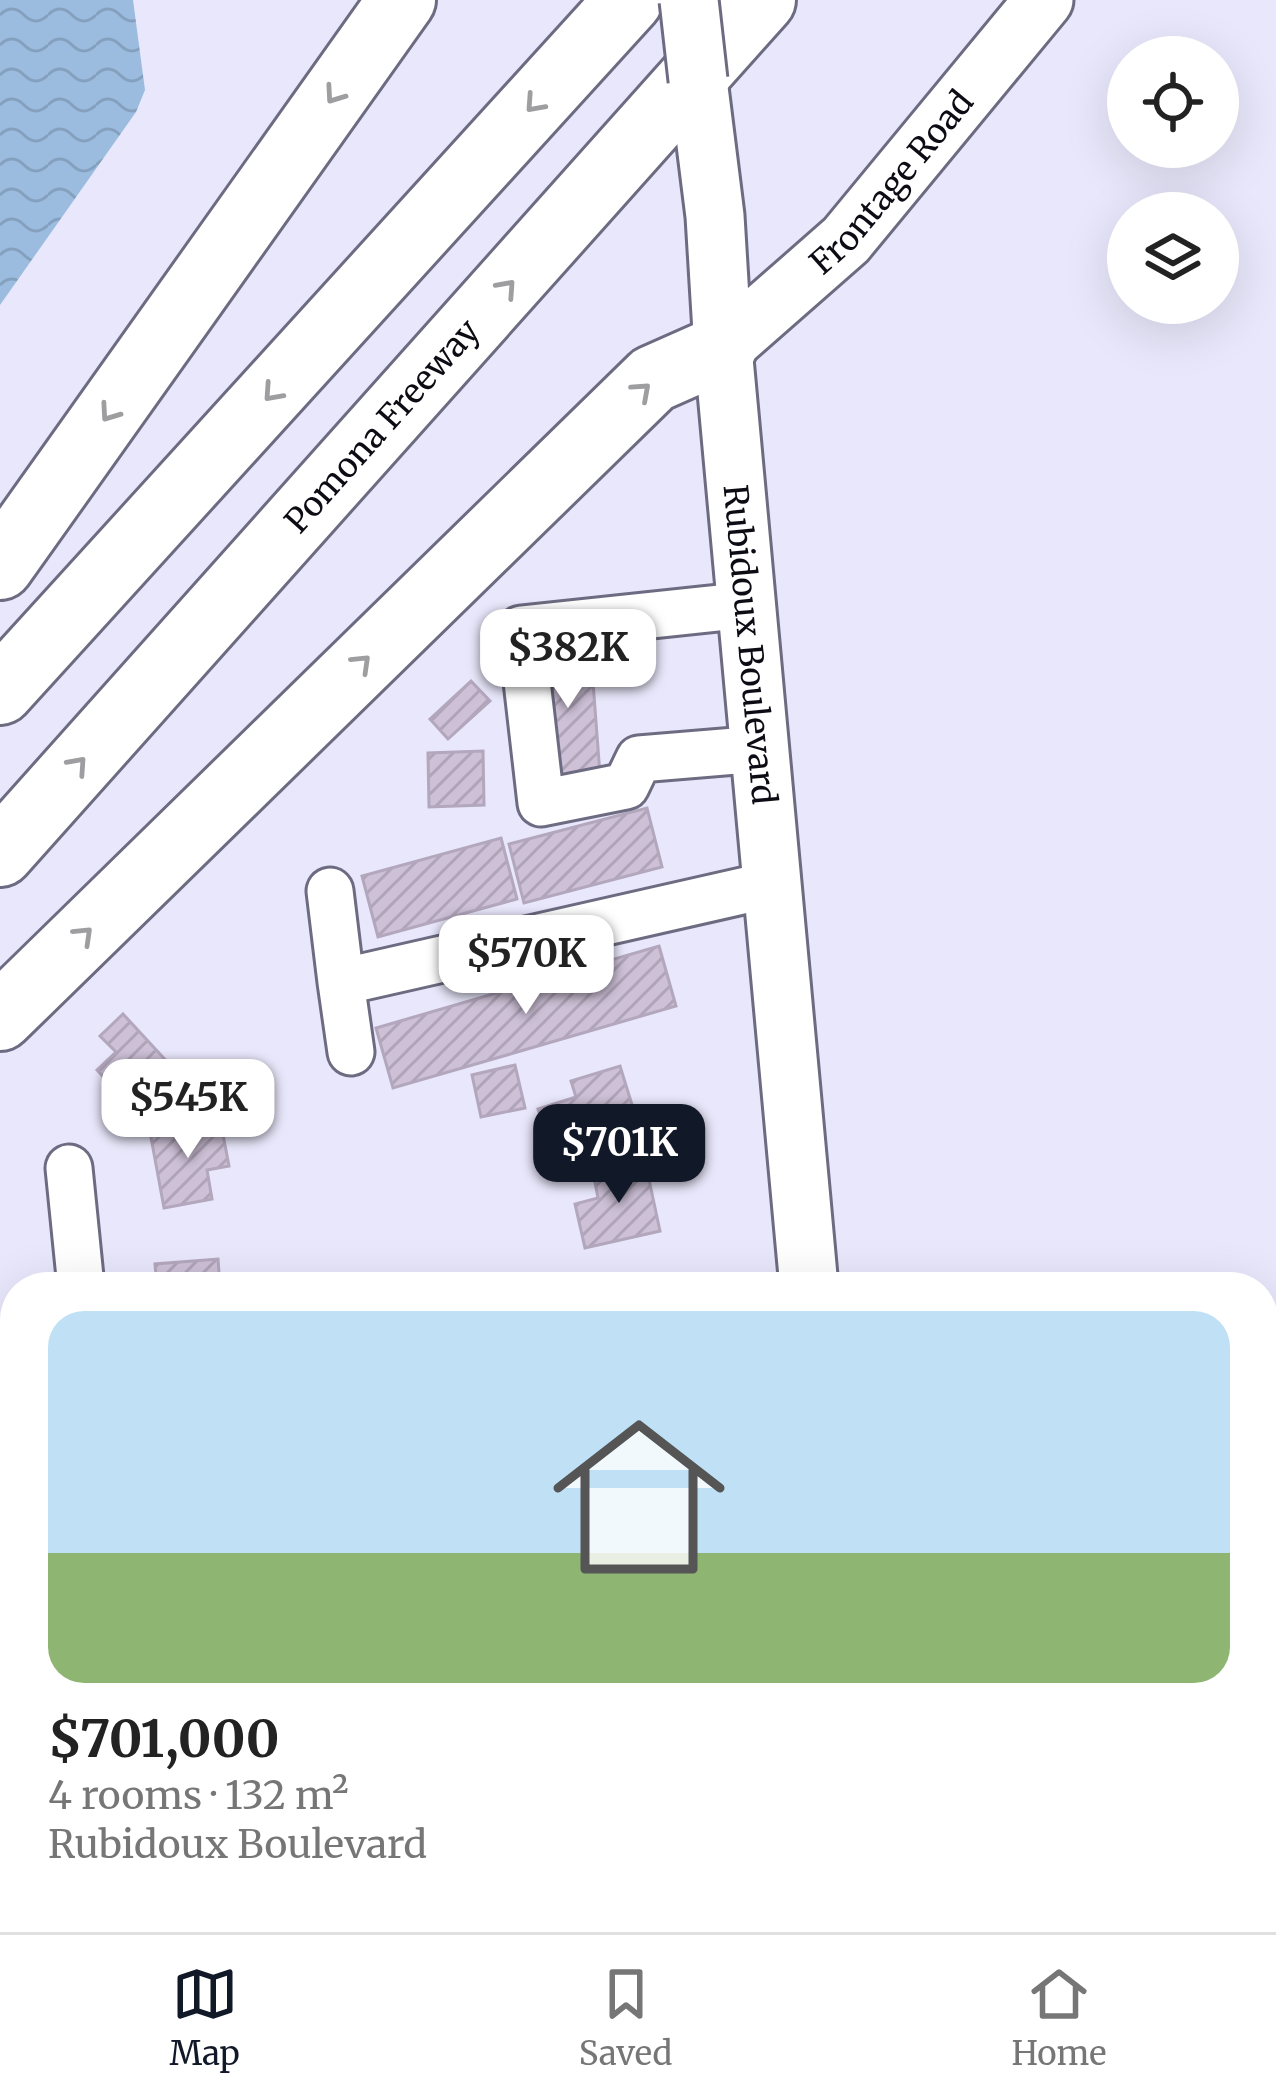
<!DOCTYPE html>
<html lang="en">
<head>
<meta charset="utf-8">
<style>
	body { margin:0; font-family:Merriweather,serif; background:#f2f2f2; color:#222; height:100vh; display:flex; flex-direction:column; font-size:45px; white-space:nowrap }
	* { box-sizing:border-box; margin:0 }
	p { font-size:39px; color:#767676 }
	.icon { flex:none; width:66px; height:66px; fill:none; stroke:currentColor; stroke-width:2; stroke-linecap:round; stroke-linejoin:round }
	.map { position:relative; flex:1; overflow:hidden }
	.drawer { position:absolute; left:0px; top:1272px; width:1278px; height:660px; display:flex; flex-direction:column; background:#fff; border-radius:48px 48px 0 0; box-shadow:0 12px 48px #0002 }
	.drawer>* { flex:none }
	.controls { position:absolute; left:1107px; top:36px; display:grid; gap:24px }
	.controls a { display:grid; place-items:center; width:132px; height:132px; border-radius:50%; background:#fff; box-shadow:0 12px 48px #0002; font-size:60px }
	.price { position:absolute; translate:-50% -102px; padding:0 27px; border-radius:24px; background:#fff; color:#222; font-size:39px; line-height:78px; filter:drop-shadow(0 3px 6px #0008) }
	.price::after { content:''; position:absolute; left:50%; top:72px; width:36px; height:27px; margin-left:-18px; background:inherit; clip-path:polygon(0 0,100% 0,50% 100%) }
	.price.active { background:#111827; color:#fff }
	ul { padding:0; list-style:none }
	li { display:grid; align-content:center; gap:24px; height:636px; padding:0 48px }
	li span { display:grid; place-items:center; height:372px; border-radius:36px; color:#555 }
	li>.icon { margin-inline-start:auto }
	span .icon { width:216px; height:216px; fill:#fffc; stroke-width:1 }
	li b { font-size:51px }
	.tab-bar { display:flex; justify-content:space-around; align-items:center; height:168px; border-top:3px solid #e0e0e0; background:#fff; font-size:33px; color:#767676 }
	.tab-bar a { display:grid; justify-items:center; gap:6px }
	.tab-bar .active { color:#111827 }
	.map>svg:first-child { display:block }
	.water { fill:url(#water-waves) }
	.building { fill:url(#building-hatch); stroke:#b3a7bd; stroke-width:3 }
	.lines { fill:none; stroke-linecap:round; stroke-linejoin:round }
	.minor-casing { stroke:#6d6b81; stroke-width:51 }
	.major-casing { stroke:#6d6b81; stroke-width:63 }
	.highway-casing { stroke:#6d6b81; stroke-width:72 }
	.minor { stroke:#fff; stroke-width:45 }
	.major { stroke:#fff; stroke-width:57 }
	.highway { stroke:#fff; stroke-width:66 }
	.major-bridge-casing { stroke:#6d6b81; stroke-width:63; stroke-linecap:butt }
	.major-bridge { stroke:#fff; stroke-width:57 }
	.oneway { stroke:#9e9ea1 }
	.labels { text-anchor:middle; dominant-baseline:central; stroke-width:10; stroke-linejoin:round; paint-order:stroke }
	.street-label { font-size:33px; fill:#0d0c14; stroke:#f7f6fb }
</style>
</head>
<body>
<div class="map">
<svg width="1276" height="1932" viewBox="0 0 1276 1932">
	<defs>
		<pattern id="water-waves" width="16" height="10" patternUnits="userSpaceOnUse" patternTransform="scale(3)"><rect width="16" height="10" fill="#9bbcdf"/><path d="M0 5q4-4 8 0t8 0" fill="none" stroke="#84a0be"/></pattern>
		<pattern id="building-hatch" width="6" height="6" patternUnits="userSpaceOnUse" patternTransform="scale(3)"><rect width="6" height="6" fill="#cdc0d7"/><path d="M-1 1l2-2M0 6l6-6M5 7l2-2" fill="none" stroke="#afa4b8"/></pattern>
	</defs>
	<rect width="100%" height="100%" fill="#e9e7fb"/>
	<!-- water -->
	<path class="water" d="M0,0H133L145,90L136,112L0,305Z"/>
	<!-- building -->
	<path class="building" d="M589,629L601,788L547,792L535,634Z
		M471,681L490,701L448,739L430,719Z
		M483,751L484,805L429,807L428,753Z
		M647,808L662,867L524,903L509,844Z
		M501,838L517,899L378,937L362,876Z
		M659,946L676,1006L393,1088L376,1028Z
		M123,1014L183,1079L142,1118L97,1070L116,1052L100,1036Z
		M515,1065L525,1108L481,1117L472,1075Z
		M620,1066L642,1137L555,1164L538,1109L576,1097L571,1081Z
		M220,1119L229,1166L207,1170L212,1199L164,1208L150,1132Z
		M645,1161L660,1231L585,1248L575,1204L598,1198L593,1172Z
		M218,1259L220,1287H157L155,1264Z
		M0,1358L5,1410H0Z
		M6,1435L11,1512H0V1436Z
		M0,1541L15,1585V1604L0,1609Z
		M15,1638V1710L0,1712V1640Z
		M15,1734V1804L0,1805V1735Z
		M15,1840V1877L0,1878V1841Z
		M218,1917H265L266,1932H219Z
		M384,1917H574L575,1924L505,1932H386Z
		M603,1917H703L604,1929Z
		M1059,1917H1206L1210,1932H1063Z
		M78,1920L79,1932H6V1930Z"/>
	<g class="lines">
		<defs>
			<path id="minor" d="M747,605L521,629L541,803L626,786L639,759L760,749
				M330,891L341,982L773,884
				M341,982L351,1052
				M69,1168L81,1287
				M1263,1803L1276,1801
				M145,1917L147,1932
				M1002,1917L1004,1932"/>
			<g id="major">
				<path id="s1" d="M698,80L715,216L723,348L809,1287"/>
				<path id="s2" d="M723,348L846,240L1044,0"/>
				<path d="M867,1917L868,1932"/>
			</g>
			<g id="highway">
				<path d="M0,566L402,0"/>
				<path d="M0,691L629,0"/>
				<path id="s3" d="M0,853L762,0"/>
				<path d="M0,1017L653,379L723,348"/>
			</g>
		</defs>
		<!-- minor casing -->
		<use href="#minor" class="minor-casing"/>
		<!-- major casing -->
		<use href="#major" class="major-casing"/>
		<!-- highway casing -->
		<use href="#highway" class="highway-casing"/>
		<!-- minor -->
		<use href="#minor" class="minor"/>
		<!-- major -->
		<use href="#major" class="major"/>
		<!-- highway -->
		<use href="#highway" class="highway"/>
		<defs>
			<path id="major-bridge" d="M689,0L698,80"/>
		</defs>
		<!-- major-bridge casing -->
		<use href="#major-bridge" class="major-bridge-casing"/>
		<!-- major-bridge -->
		<use href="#major-bridge" class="major-bridge"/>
	</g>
	<!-- one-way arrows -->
	<defs><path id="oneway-chevron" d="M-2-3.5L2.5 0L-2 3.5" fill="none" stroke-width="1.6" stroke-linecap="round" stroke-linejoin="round" transform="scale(3)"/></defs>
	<g class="oneway">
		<use href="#oneway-chevron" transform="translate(334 95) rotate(125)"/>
		<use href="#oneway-chevron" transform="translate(534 104) rotate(132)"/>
		<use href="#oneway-chevron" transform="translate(507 288) rotate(-48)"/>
		<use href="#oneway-chevron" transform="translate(642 391) rotate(-42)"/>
		<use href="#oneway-chevron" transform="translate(272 393) rotate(132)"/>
		<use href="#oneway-chevron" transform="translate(109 413) rotate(125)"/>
		<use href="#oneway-chevron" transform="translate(362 663) rotate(-44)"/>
		<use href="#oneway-chevron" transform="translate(78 765) rotate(-48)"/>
		<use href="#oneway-chevron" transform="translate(84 935) rotate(-44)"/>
	</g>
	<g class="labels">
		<!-- street labels -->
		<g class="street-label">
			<text stroke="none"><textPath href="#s2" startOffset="237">Frontage Road</textPath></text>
			<text stroke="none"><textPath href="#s3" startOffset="573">Pomona Freeway</textPath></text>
			<text stroke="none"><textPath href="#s1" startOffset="567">Rubidoux Boulevard</textPath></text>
		</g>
	</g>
</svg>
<div class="controls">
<a><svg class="icon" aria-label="locate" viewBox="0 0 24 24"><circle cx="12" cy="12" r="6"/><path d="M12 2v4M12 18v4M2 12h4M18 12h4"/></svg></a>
<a><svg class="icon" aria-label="layers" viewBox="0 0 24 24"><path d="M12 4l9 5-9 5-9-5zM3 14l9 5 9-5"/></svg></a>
</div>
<b class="price" style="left:568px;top:711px">$382K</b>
<b class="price" style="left:526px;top:1017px">$570K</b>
<b class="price" style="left:188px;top:1161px">$545K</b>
<b class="price active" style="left:619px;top:1206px">$701K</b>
<section class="drawer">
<ul>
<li><span style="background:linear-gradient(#bfe0f5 65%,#8fb573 0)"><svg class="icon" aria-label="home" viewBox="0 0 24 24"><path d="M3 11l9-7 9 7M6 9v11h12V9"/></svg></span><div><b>$701,000</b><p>4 rooms · 132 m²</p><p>Rubidoux Boulevard</p></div></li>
</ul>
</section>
</div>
<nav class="tab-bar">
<a class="active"><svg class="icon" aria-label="map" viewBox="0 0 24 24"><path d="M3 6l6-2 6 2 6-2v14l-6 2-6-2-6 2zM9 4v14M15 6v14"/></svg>Map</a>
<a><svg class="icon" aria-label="saved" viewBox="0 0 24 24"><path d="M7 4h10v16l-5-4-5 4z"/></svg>Saved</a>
<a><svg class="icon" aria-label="home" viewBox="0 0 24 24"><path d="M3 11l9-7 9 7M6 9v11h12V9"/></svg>Home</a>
</nav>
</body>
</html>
